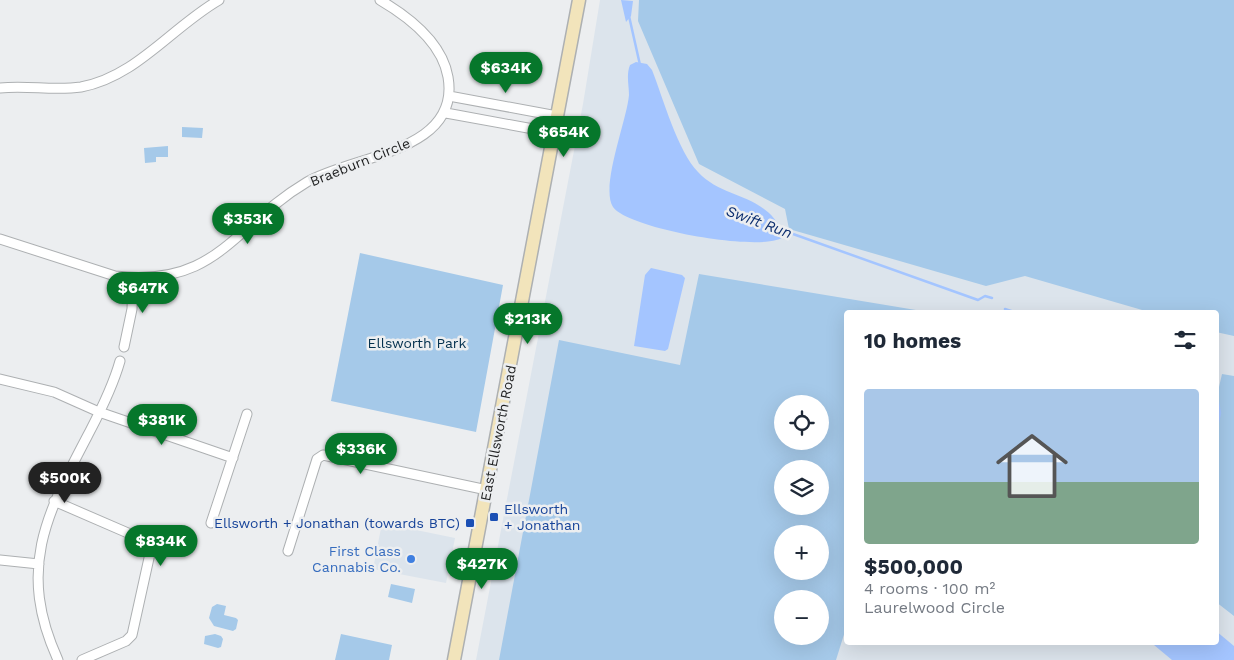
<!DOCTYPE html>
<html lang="en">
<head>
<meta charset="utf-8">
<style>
	body { margin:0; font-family:"Work Sans",sans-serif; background:#f6f6f7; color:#1f2937; height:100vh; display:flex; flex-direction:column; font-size:19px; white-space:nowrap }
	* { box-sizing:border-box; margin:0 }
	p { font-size:16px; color:#747a83 }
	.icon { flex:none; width:28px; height:28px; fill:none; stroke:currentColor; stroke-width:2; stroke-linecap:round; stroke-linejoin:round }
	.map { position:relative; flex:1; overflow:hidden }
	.sheet { position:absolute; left:844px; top:310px; width:375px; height:335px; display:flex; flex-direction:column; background:#fff; border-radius:5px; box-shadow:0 5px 20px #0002 }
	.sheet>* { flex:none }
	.fabs { position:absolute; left:774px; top:395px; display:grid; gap:10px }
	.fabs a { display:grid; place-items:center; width:55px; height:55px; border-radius:50%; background:#fff; box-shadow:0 5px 20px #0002; font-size:25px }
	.price { position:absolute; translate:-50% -42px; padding:0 11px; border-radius:18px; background:#06772b; color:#fff; font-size:16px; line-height:32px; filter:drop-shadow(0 1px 2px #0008) }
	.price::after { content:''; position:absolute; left:50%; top:30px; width:15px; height:11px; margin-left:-8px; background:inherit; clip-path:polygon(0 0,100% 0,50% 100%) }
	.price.current { background:#222; color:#fff }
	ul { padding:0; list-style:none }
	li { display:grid; align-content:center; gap:10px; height:265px; padding:0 20px }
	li+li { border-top:1px solid #e0e1e3 }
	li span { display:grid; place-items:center; height:155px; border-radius:5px; color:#555 }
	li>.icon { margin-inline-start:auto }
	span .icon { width:90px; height:90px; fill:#fffc; stroke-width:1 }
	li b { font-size:21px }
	h2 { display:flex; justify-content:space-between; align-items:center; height:60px; padding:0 20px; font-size:21px }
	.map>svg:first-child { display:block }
	.built { fill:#dce4ec; fill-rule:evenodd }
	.green { fill:#a5c9e9; fill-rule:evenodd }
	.water { fill:#a4c5ff }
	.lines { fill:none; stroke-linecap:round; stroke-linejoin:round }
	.stream { stroke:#a4c5ff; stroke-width:2.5 }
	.street-casing { stroke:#adb0b2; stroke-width:11 }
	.secondary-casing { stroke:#adb0b2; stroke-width:15 }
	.street { stroke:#fff; stroke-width:9 }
	.secondary { stroke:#f2e4bb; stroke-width:12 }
	.transit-dot { fill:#1a4fb4; stroke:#eceef0; stroke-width:2 }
	.shop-dot { fill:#3f7fe0; stroke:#eceef0; stroke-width:2 }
	.labels { text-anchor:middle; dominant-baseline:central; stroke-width:5; stroke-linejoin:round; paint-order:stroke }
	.street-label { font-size:14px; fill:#1d1e1f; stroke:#eceef0 }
	.park-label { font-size:14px; fill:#03304e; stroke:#eceef0 }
	.transit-label { font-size:14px; fill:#164399; stroke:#eceef0; text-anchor:start }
	.shop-label { font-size:14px; fill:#366cbe; stroke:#eceef0; text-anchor:end }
	.water-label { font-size:15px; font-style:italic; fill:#0c2e6f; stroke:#eceef0 }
</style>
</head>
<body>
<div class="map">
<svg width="1234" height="660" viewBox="0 0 1234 660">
	<rect width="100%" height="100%" fill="#eceef0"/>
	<!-- built -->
	<path class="built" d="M600,0H1234V660H476L583,104ZM846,312H1216V642H846ZM782,404H820V441H782ZM782,469H820V506H782ZM782,534H820V571H782ZM782,599H820V636H782Z
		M382,523L455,538L446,583L373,569Z"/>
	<!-- green -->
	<path class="green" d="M639,0H1234V336L1216,332V312H1149L1025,276L986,286L789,229L785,209L699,164L638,21Z
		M182,127L203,128L202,138L182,137Z
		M168,146V157H156V162L145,163L144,148Z
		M360,253L503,285L476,432L331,401Z
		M699,274L928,312H846V628L836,660H499L559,340L680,365ZM782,404H820V441H782ZM782,469H820V506H782ZM782,534H820V571H782ZM782,599H820V636H782Z
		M1222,374L1234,376V616L1216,602V400Z
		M391,584L415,589L412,603L388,597Z
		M217,604L226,606L224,615L236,618L238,620L236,629L233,631L214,626L209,618L212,607Z
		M215,634L221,636L223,639L221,647L218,648L204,644L205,636Z
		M341,634L392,645L389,660H335Z"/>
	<!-- water -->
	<path class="water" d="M621,0L633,1L631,16L626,22Z
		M636,62L647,64L652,70C663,98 678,152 698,172C725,201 765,191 785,236C767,254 628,229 613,207C600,187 627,120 629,95C629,85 626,75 630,65Z
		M651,268L682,275L685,278L668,349L665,351L634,346L645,275Z
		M1216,631L1234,646V660H1172L1154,645L1156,642H1216Z"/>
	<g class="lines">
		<!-- stream -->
		<path class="stream" d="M629,16L640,65
			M779,229L978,300L985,296L992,298
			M1005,309L1014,312
			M1216,392L1220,413L1216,432"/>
		<defs>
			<path id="street" d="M0,88C27,85 54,91 81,87C136,77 172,27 219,0
				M449,96L557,116
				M446,113L555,133
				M0,239L115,276C217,288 233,226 307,182C354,155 461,152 448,77C442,42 409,17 380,0
				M124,347L132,309L133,278
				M0,379L54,392L99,412L233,458
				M54,501L144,540L151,549L132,635L126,641L82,660
				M211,523L247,414
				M288,551L317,459L323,455L487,490
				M0,560L39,564
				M58,660C16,568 47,513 90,431C102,408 113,386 120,361"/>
			<path id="secondary" d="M454,660L579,0"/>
		</defs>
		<!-- street casing -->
		<use href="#street" class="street-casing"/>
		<!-- secondary casing -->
		<use href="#secondary" class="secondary-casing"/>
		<!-- street -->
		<use href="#street" class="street"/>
		<!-- secondary -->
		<use href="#secondary" class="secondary"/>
	</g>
	<!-- markers -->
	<g class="transit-dot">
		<rect x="489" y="512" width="10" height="10" rx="2.5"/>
		<rect x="465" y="518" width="10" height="10" rx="2.5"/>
	</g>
	<circle class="shop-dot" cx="411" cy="559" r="5"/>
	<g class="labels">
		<!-- street labels -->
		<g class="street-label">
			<text transform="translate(360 162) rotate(-22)">Braeburn Circle</text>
			<text transform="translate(498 433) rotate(-79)">East Ellsworth Road</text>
		</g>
		<!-- park labels -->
		<g class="park-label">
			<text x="417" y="343">Ellsworth Park</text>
		</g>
		<!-- transit labels -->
		<g class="transit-label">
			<text x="504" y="509">Ellsworth<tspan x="504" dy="16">+ Jonathan</tspan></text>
			<text x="460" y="523" text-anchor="end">Ellsworth + Jonathan (towards BTC)</text>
		</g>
		<!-- shop labels -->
		<g class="shop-label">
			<text x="401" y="551">First Class<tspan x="401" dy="16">Cannabis Co.</tspan></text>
		</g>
		<!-- water labels -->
		<g class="water-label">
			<text transform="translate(759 222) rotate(20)">Swift Run</text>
		</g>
	</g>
</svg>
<div class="fabs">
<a><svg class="icon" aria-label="locate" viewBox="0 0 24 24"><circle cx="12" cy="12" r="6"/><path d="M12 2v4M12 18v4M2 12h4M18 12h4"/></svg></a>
<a><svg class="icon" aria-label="layers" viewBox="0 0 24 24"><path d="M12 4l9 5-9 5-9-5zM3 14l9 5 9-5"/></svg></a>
<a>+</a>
<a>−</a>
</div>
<b class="price" style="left:506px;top:94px">$634K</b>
<b class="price" style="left:564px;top:158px">$654K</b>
<b class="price" style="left:248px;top:245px">$353K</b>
<b class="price" style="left:143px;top:314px">$647K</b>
<b class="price" style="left:528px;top:345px">$213K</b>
<b class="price" style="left:162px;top:446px">$381K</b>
<b class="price" style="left:361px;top:475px">$336K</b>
<b class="price current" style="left:65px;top:504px">$500K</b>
<b class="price" style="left:161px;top:567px">$834K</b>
<b class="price" style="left:482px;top:590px">$427K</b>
<section class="sheet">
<h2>10 homes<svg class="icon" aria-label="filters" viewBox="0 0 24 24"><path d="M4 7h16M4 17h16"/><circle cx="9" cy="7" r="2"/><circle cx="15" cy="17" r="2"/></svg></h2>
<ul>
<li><span style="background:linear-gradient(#a9c7e8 60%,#7fa58c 0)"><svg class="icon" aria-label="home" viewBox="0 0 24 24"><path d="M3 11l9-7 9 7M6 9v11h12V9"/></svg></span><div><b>$500,000</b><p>4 rooms · 100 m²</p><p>Laurelwood Circle</p></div></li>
</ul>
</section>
</div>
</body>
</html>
